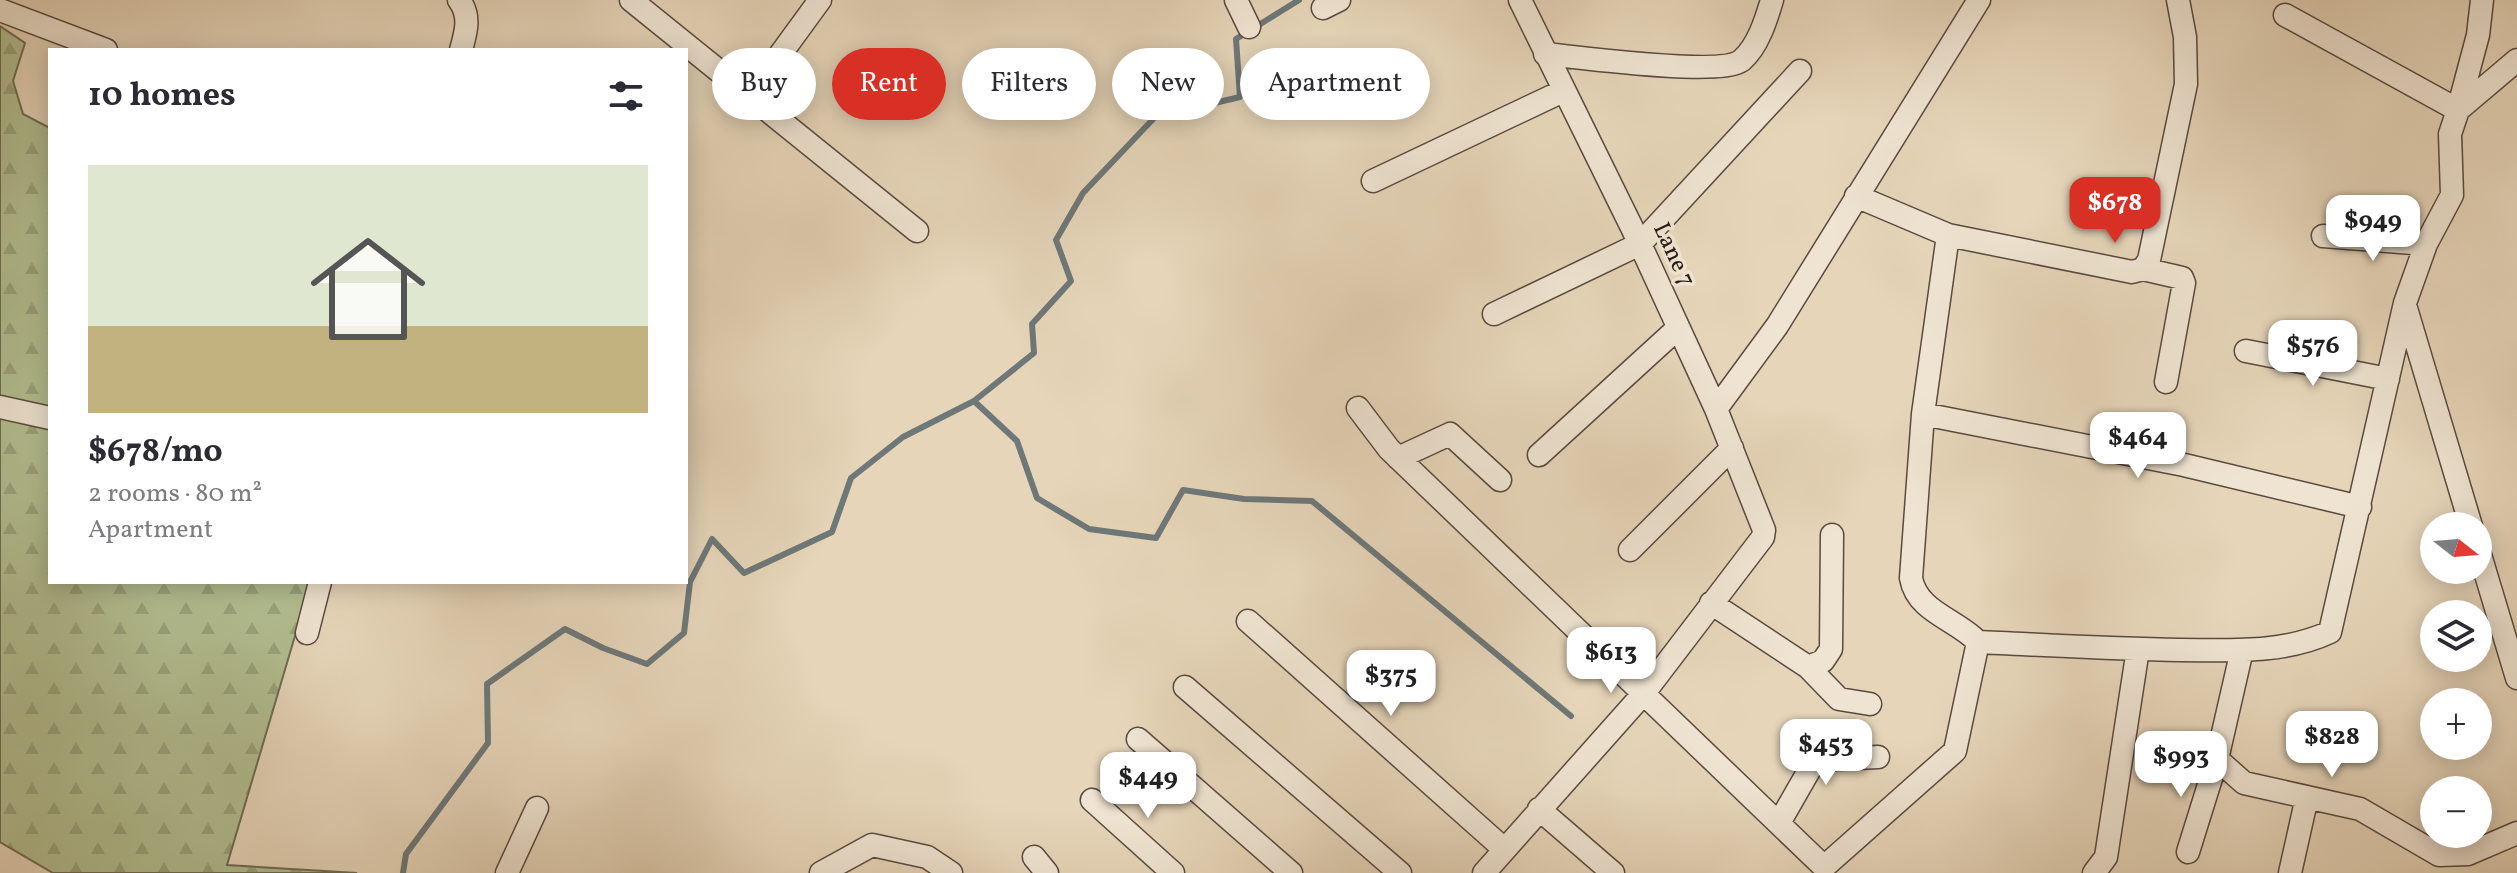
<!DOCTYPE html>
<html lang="en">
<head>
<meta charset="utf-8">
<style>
	body { margin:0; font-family:Vollkorn,serif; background:#f7f7f7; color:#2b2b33; height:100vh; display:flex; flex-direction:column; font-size:30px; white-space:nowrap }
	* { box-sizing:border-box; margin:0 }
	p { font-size:26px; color:#7c7c81 }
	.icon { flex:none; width:44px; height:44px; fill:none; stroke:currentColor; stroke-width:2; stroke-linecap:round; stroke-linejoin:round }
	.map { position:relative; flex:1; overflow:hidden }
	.drawer { position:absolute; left:48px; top:48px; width:640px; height:536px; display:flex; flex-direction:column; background:#fff; border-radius:0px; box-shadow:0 4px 20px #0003 }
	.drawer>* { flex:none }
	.banner { position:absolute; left:712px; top:48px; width:760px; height:72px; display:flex; gap:16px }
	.needle { width:52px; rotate:107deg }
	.fabs { position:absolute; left:2420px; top:512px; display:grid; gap:16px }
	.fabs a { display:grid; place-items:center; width:72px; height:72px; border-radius:50%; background:#fff; box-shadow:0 4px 20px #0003; font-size:40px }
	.price { position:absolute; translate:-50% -68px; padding:0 18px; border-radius:16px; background:#fff; color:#222; font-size:26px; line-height:52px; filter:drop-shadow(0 2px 4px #0008) }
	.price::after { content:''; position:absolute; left:50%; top:48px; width:24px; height:18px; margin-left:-12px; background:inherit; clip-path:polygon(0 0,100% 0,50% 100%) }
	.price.current { background:#d93025; color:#fff }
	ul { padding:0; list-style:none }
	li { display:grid; align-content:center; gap:16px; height:424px; padding:0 40px }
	li span { display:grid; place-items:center; height:248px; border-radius:0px; color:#555 }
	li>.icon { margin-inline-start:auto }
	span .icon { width:144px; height:144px; fill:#fffc; stroke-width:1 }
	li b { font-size:34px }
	h2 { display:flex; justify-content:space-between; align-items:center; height:96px; padding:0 40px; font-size:34px }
	.tag { padding:0 28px; border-radius:36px; background:#fff; box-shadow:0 4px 20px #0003; font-size:28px; line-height:72px }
	.tag.current { background:#d93025; color:#fff }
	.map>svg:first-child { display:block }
	.forest { fill:url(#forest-firs); stroke:#6e6d54; stroke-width:2 }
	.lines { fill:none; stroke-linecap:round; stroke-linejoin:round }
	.stream { stroke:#6e7879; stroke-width:6 }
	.minor-casing { stroke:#594a3f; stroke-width:25 }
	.minor { stroke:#efe4d2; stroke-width:22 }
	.labels { text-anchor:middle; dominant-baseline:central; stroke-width:7; stroke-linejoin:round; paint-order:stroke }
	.street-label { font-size:24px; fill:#2a1c16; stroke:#efe4d2 }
</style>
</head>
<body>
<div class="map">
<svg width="2517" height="873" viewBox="0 0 2517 873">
	<defs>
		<pattern id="forest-firs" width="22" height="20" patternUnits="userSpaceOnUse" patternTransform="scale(2)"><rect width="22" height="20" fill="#b2be91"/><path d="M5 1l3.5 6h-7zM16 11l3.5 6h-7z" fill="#99a37c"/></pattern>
	</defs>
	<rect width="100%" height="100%" fill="#e6d5b9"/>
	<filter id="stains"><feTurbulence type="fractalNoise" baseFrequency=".0025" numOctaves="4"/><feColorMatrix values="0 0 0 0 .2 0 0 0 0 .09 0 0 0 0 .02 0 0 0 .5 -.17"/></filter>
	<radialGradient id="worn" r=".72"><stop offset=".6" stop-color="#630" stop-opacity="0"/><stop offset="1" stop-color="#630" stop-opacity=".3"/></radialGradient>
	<!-- forest -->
	<path class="forest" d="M0,26L25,43L13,81L23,114L50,128V582H311L227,865L357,873H53L0,842Z"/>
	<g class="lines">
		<!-- stream -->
		<path class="stream" d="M974,401L1034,353L1032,324L1071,281L1056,240L1083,193L1155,117L1240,97L1236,39L1299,0
			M403,873L406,854L488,743L487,684L565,629L603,648L647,664L684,633L690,582L712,539L744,573L832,532L851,478L903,437L974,401L1017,441L1037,498L1089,529L1156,538L1183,490L1244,499L1312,501L1571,716"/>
		<defs>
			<path id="minor" d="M459,0C471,16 466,32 461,50
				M631,0L917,231
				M1236,0L1249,27
				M1323,8L1339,0
				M0,10L106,50
				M2285,15L2458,110L2478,35L2482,0
				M1545,54C1577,57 1722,77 1742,60C1758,46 1766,20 1772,0
				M750,96L820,0
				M1373,181L1563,91
				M1856,196L1948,235L2132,272L2143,269L2149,260L2186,84L2185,37L2178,0
				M2323,236L2426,244
				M2143,269L2182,278L2184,283L2166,382
				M2405,305L2471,526
				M1494,314L1640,244L1800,71
				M2246,351L2388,379
				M0,407L50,418
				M1358,408L1389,449L1824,867L1955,751L1978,642C1956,619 1917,612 1911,578L1923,414L1948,235
				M1716,409L1777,326L1979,0
				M1923,414L2184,465L2360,507
				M1539,455L1678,328
				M1398,458L1450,434L1500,480
				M2478,548L2517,678
				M1630,550L1732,448
				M1711,603L1808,667L1839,699L1870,704
				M1248,621L1504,849
				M307,633L320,582
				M1978,642C2046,645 2113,649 2180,650C2230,650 2283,654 2330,632L2405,303L2426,244L2452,195L2450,134L2458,110L2517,60
				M2242,650L2217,759L2244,783L2360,809L2439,855L2468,854L2517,833
				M1808,667L1823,661L1831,649L1832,535
				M1185,687L1400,873
				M1138,739L1291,873
				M1092,800L1173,873
				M1539,809L1613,873
				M1779,823L1815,760L1878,757
				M2188,852L2217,759
				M1034,857L1047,873
				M507,873L537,808
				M821,873L872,845L927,857L951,873
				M1484,873L1644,693L1763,537L1764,530L1716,409L1640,244L1520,0
				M2094,873L2106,857L2138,649
				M2290,873L2307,797"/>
		</defs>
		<!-- minor casing -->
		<use href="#minor" class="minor-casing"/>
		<!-- minor -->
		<use href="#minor" class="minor"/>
	</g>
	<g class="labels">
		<!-- street labels -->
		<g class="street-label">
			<text transform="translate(1673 255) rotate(65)">Lane 7</text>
		</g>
	</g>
	<rect width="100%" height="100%" filter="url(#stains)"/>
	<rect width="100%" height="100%" fill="url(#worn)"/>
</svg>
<div class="fabs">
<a><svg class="needle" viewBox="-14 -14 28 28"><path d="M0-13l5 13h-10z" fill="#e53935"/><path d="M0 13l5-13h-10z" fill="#7c7c81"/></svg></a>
<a><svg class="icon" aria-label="layers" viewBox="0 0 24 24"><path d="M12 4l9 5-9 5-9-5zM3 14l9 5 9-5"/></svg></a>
<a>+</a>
<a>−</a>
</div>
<b class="price current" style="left:2115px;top:245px">$678</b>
<b class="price" style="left:2373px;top:263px">$949</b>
<b class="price" style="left:2313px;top:388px">$576</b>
<b class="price" style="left:2138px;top:480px">$464</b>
<b class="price" style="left:1611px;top:695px">$613</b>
<b class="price" style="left:1391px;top:718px">$375</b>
<b class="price" style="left:2332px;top:779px">$828</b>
<b class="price" style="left:1826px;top:787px">$453</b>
<b class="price" style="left:2181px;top:799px">$993</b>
<b class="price" style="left:1148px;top:820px">$449</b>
<div class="banner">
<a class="tag">Buy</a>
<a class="tag current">Rent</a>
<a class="tag">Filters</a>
<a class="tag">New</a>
<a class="tag">Apartment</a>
</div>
<section class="drawer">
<h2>10 homes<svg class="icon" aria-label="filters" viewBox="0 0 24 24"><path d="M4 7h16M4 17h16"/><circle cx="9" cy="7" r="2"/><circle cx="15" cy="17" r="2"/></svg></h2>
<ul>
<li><span style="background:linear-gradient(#dfe7d0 65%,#c2b280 0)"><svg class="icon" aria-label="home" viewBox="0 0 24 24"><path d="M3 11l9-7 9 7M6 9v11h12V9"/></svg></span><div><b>$678/mo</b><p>2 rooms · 80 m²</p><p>Apartment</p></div></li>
</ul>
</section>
</div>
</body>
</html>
